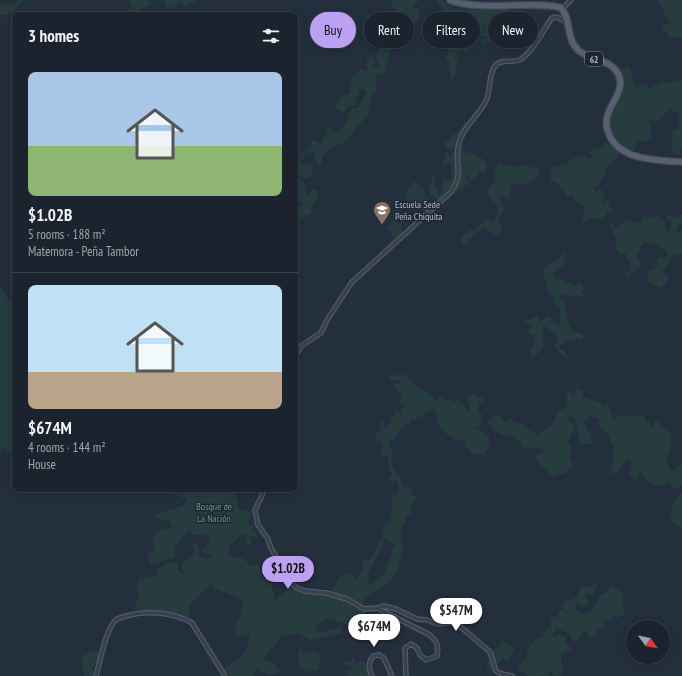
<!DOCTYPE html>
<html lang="en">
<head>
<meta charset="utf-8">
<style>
	body { margin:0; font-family:"PT Sans Narrow",sans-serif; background:#242b36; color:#f1f3f6; height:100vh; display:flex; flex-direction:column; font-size:15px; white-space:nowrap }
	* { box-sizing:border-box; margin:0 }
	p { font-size:13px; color:#a0a4aa }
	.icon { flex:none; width:22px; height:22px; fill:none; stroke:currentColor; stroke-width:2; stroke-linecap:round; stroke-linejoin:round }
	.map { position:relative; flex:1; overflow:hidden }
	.side { position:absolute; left:12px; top:12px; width:286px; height:480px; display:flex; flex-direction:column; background:#1b232e; border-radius:8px; box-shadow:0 2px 10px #0003,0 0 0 1px #39404a }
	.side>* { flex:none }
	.guide { position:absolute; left:310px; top:12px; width:312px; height:36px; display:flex; gap:8px }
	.needle { width:26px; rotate:123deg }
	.fabs { position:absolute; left:626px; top:620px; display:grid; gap:8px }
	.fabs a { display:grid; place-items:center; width:44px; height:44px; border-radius:50%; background:#1b232e; box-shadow:0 2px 10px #0003,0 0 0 1px #39404a; font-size:20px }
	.price { position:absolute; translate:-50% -34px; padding:0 9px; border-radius:14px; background:#fff; color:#222; font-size:13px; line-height:26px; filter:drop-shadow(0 1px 2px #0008) }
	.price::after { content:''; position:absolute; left:50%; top:24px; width:12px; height:9px; margin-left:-6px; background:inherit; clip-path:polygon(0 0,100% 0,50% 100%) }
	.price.selected { background:#bca0f2; color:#111 }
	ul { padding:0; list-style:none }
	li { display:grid; align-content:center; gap:8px; height:212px; padding:0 16px }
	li+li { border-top:1px solid #39404a }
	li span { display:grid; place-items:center; height:124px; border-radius:8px; color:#555 }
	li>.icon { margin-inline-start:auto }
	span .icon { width:72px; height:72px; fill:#fffc; stroke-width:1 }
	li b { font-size:17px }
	h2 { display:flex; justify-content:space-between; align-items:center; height:48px; padding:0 16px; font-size:17px }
	.chip { padding:0 14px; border-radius:18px; background:#1b232e; box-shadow:0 2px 10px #0003,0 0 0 1px #39404a; font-size:14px; line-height:36px }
	.chip.selected { background:#bca0f2; color:#111 }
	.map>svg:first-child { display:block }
	.green { fill:#263c3f }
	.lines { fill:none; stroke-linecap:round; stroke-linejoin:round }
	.street-casing { stroke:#565f6c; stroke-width:5.5 }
	.primary-casing { stroke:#414a57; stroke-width:8 }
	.street { stroke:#38414e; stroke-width:3.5 }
	.primary { stroke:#56606e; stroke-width:5.5 }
	.labels { text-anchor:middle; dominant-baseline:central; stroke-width:3; stroke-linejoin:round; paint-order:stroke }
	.shield { fill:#1d2633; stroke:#878f9c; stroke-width:1 }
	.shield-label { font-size:9px; font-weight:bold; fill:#b4bcc9 }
	.poi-label { font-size:10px; fill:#b4bcc9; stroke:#1d2633; text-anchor:start }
	.park-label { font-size:10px; fill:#6b9a76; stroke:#1d2633 }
</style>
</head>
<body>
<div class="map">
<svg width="682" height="676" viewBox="0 0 682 676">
	<rect width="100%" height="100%" fill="#242f3e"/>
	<!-- green -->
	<path class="green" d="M18,0H24L11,14L1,15L0,16V7L3,4L5,5V3L9,5L10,2L11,5H13Z
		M129,0H147L151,3L146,8L139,10L142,15H127V12L131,8L132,4Z
		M164,0H198L185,6L179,3L175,7L172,9L169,7L167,9Z
		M391,0H419L414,5V8L419,9L418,12L420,15L413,29L399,31L401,34L395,43L398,47L391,50L385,72L381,75L375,74L377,78L376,82V90L373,92L368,115L364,120L363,119L362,122L356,125L355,131L353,132C349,139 345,140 341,145L337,144C330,149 320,153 322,164L319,165L314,160L316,153L313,152L310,154L308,152L300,162L303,165L309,164L311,166L314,165L311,175L306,179L299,175L296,178L300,179L301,182H304L306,192L309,195L311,191L314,189L317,191L318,196L315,202L311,208L312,213L298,220L300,217L295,216V210L301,207L304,204L297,199L295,195V152H303L310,149L312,141H317L319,144L323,142V138L330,134L328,133H324L328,127L336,134L342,129L349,115L347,113L351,112V108H357L363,100L366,91L361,89L358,91L359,94L354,101L356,102L354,106L350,105L344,112L335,108V106L339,102L340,97L350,93L349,90L352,83L349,80L356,76L360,69L366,71L369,68L366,65L368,58L371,56C375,60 374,63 372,69L378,66L379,63L374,56L380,48L377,42L378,39L386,37L389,29L387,24L392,29L394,28L388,18L386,19L384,18L386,12L388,11L390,13L389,15L391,17L395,10L392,8Z
		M437,0C444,0 448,6 454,8C468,12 500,8 515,6L510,10L503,20L507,22V29L511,33L509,37L507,34H505L501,42L503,45L501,48L496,47V42L499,38L497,35L495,40L492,38V42L487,41L484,46L481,45V39H487L483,36L472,40L471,49L464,53L462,47L461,51L455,55V58L458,60L456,66L457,70L454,77L450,79L451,73L449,70L451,64L445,57L450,49L453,48L450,46L452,41L451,34L455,30L457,24L451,21V19L454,18L444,13Z
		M657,0H682V38L672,37L670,39L667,32L662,30L663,25L670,23C669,19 667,18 665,15C662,9 662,5 657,0Z
		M628,67L632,72L633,80L636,87L643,83L652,89L653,86L662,82L671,83L682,80V147L680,151L682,155L672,153C672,145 673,139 672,132L674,129L676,131C682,126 678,121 678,115L681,114L679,111L672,112L669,108L668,111L656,122L649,120L653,126L649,131L652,134C650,141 645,142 638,141L634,151L623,147L614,140L609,125L613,111L619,102L625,84L621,70L622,68Z
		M464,121L470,124C465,133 457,144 465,153L469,152L473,154H476C483,161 489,160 486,172L478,171L479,174L473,181L466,174L465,176L467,177L469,186L464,185L463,187L465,190H459V192L456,191L455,195L449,189L437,204L435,201L436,199L434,196L430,195L429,193L431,191L427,188L429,186L430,183H432V176L434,177L436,179L433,184L439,192L438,195L443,191L441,188L443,179L453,178L450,173L452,170L450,163L444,165L442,159L446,158L444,154L448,152L450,157L455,150L453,148L448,149L445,144L446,141L448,142L452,135L455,134L464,125Z
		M606,143L609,144L620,153L616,156L613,164L607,166L605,175L600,181V184L594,188V190L595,193L600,189L606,194L604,195L603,202L605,203L609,199V205L613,210L611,214L607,211L606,216L601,220L588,218L583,224V219L585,216L583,211L585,209V207L576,202L572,194L567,197L565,196L566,191H562L557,183L551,181L550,172L553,167L560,165H564L572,159L585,155L590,159L592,156L589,153C592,149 597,146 603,148Z
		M499,163L503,165L507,164L508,166L509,165L519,167L523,164L529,167L530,165L532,168L536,167L540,173L537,176V178C532,181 527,185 521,185C517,185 516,183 511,184V189L513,191L510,194V200L503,196L498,197L502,204L506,207L501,214L498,224L500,225L502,223L500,234L495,235L484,227L481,231L474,234L471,239H469L467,245L461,243L462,240L461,237L464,233L467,234L469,230L474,231L476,227L479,226L486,220H491L492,224C496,219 499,211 497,204L493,203V200L490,198L487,191L489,188H492L490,186L491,183L495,184L494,181L497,178L494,177C494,172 496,167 499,163Z
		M413,182L419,183V187L423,188L426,194L424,196L429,198L428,201H422L421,203L430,207V209L425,212L424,210H417C412,205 408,201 404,195L408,192L407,189Z
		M655,214L659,215L660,217L656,222L661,219L665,223V229L667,231V234L670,228L671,222L667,220V215L678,218L679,215H682V223L676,228L677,232L682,231V254L672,256C667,261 668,268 662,273L668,275C668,280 664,286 660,288L651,284L647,279L650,269L654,270L658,264V259L668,256L667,251L656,244L644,242L636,255L641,263V266L627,276L624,275L630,270L631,266L625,253L621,254C614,248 614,245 618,237H615L609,223L618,227L625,221L631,219L634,223H640L643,218L647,217L652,218Z
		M394,217L396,222L402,224L401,227L403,229L400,236L394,238L391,236L392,233L388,231L386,228L389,226Z
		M565,252L564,256L566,258L564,260V264L562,268H556L557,272L553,273L556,281L558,278L563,279L565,283L569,282L574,286L579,283L582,284L584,289L581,291L584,295L582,298L576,294L570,297L562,293L558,299H562L566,303C564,314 568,326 574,333H580L584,336L580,340L577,338L572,341L568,339L560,346V349L564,350L569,361L555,348V344L558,340L557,337L544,325L542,328L545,339L542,337C541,341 544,344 543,348H541L540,351L532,360L530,350L536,343H532L535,337L528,332L532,324L526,323L525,321L537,316L539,322L549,316L552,319L551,321H554L557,325L560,324V307L553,303V296L547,293L548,288L546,285L547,281L544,279V269L547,264L550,265Z
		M0,286L12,304L15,306V448L6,454L5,447L0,450Z
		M393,372L399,376V373H402L401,376L405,375L409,379V382L410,380L413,382V385L417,386L419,389L421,388L422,391L425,390L427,393L433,397V399L436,400L441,396L445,400H452L454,402L458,400L470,412L471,410L466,398H469L472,393L480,398L484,397V402L482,405V402L477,400L480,407L477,411L482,414L481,422L485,424L482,425L481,424L479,428L473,426L477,430H481L483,434L489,436V445L484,454H472L470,452L471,450L465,447V440L461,439L458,441C450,436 437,429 437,419C437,415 437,414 436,410L431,409L427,413L425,412L423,416L419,417L417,416V420H410V424L407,423L404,429L398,431L397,437L392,441L390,440L388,446L392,449C392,459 390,469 400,475L402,486L405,488L411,487L414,488L410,494L417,497L411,505L412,512C404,517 401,531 401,539C401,543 403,548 402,552C401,560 398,571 393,578C385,587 374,593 363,599L365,614H356L353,620L356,627L327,618L316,627V633L340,628L343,633L311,640L298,633L282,636L263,659L274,663L280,672L268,675L256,669L252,676H230L224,668C243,656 245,656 251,634L237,637L235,625L240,616L244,600L215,589L211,584L190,604L189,618L166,612L134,609L140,592L137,589L138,580L145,577L156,576L157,570L169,562L179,565L178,570L188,579L182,569V563L195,553L192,544L198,545L200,556L208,560L213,554L201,552L211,541L206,534L193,535L190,530C181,538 174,544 174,557L151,565L147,552H155L152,540L157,531L172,528L170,521L162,520L154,515L182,506L188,500L173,494L169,489H233L237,498L238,508L245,511H252L248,521L249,525L254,527L252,530L256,533L258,539L251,536L252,544L249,546L245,542L247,536L242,534L230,546L228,555L244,559L251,566L258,564L262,571L260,579L266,578L272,586L275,600L290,588L331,591L341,576L350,573L357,579L363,571V560L369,561L380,540L385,541L368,573L369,585L383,576L395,544L383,538L382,530L385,528V524L390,521L393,504L391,499L399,492L398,481L396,479L392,483L389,478L392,473L389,468L388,458L387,455L383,458L381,456L383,444L376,438L375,432L378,433L381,426L379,423L381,421L385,423L383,428L390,426L391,418L394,416V413L399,410L400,415H402V408L406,407L404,404L398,402L401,400V394L394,385L395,383L399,384L401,381L396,380L393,382L388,376L393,375L394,377L395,375Z
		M578,388L583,391V397L600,403L604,406L608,404L614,419L617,416C627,415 635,418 644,415L646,423L650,420L653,431L655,419L672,435L671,447L667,457V463L671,471H676V469L682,464V485L674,490L672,485L668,481L665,485L654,486L643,477L640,470L637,479L629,475L632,467L631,461L626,460L625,463L621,462L622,465L616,473H611L614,447L608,435L598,424L599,418L590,416L584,423C588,429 592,437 591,444H579C579,432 579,425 571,416L568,419L575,426L568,443C573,447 571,452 569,458L572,462V466L565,474H559L552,477L537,460V455L542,453L546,454L543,449L522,447L520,442L512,435L510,437L494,431L491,425L487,423L496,414L501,417L505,423L512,418L513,422L525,425L526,428L538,435L543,430L547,429L553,423L558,411L567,407V397L564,390L571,393L575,398V392Z
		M682,493V528L672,522L669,516L673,511L671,507L677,497Z
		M596,584L597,586L595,589L593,598L589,593L585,594L589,603L584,607L578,605L577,601L575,606V609L585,615L592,611C594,605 598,602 600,595L606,593L611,586L620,590L623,596L624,614L617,618L613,616L611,617L614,622L607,620L602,621L605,626L604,628L599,627V629L595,630L598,634L591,639L588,637L587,632L583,629C583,636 579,640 573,642L570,634L556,628L551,637H555L559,634L567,637L565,643L572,651H565L561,655V663L563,669L560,675L563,676H556L548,671L549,676L540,675L541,676H527L528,675L518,669L517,665H520L525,659H527V653L530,644H534V639L541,638L544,636L543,633L551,625L550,619L552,617H557L560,610L567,612V610L564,609L562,604L568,599L571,600L579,595L577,594L582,585L590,588Z
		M502,641L513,647L514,649L509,660H504L502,655L501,662H498L496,667L493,666V669L490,672L487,668V660L492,661V651L497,649Z
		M299,648L302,649V652L306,653L311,651L319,653L321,661L318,670L307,672L300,668L298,662L300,659L297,655L299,653Z
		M98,650L99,660L91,670L95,672L93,676H84V669L81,668L84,664L81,660L83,655L88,654V651L93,653Z
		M353,658L355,659L354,664L356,665L358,661L360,663L364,661L368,669V676H349L346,670L350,669L351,666L344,665L345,662L347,660L351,662Z"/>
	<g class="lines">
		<defs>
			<path id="street" d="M562,9L571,0
				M295,357L301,346L321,333L327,320L352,282L451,192C464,172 455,168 458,148C461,128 477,118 486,101C491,91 488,75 495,66C501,58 513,64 521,59C533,52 543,30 552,18L557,17L567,23
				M265,489L255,510L258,525L268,539L271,548L291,583L297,588L305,591L326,593L347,599L364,609L377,608L384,606L396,609L417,619L427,620L438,624L455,622L490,652L496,671L502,674L512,676
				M377,608L430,635C437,642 439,646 437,656L426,660L420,655L417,648L411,644L405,648L406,676
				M96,676C100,662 106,627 117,619C119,618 124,617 126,616C146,610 173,612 192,623L225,676
				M372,676C368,668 368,664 373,656L379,655L384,658L392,676"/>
			<path id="primary" d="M450,0C477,12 543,0 561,8C571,18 566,39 578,50C589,60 609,59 617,72C627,87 612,101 608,114C606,120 606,127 608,132C618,161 657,160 682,162"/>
		</defs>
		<!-- street casing -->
		<use href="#street" class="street-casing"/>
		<!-- primary casing -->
		<use href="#primary" class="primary-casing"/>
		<!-- street -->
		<use href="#street" class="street"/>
		<!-- primary -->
		<use href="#primary" class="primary"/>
	</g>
	<!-- icons -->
	<defs>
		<symbol id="school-pin" viewBox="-11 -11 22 30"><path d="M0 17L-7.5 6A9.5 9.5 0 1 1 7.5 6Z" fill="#8d6e63" stroke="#1d2633"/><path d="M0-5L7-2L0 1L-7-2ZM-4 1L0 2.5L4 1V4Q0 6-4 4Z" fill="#fff"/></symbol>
	</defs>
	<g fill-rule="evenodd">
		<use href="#school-pin" x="372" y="200" width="20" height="27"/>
	</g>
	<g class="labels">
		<!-- shield labels -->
		<rect class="shield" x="585" y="52" width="18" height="14" rx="3"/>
		<g class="shield-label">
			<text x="594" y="59">62</text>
		</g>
		<!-- poi labels -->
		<g class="poi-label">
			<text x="395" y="204">Escuela Sede<tspan x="395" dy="12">Peña Chiquita</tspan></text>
		</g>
		<!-- park labels -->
		<g class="park-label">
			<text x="214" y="506">Bosque de<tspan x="214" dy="12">La Nación</tspan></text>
		</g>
	</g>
</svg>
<div class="fabs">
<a><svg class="needle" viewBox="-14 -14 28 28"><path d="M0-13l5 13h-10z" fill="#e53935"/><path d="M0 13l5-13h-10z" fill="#a0a4aa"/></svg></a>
</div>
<b class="price selected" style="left:288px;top:590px">$1.02B</b>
<b class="price" style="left:456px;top:632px">$547M</b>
<b class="price" style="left:374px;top:648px">$674M</b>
<div class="guide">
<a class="chip selected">Buy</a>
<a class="chip">Rent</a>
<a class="chip">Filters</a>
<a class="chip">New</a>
</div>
<section class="side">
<h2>3 homes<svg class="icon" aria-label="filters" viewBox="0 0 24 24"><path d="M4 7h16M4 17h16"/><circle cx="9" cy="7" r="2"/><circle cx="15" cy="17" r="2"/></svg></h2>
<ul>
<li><span style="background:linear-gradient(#a9c7e8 60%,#8fb573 0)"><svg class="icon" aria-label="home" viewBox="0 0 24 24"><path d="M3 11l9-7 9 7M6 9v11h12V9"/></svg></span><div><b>$1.02B</b><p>5 rooms · 188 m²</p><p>Matemora - Peña Tambor</p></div></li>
<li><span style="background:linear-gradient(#bfe0f5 70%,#b9a48a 0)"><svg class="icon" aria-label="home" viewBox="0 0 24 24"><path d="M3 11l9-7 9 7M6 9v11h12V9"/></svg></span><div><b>$674M</b><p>4 rooms · 144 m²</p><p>House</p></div></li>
</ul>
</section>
</div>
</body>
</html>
